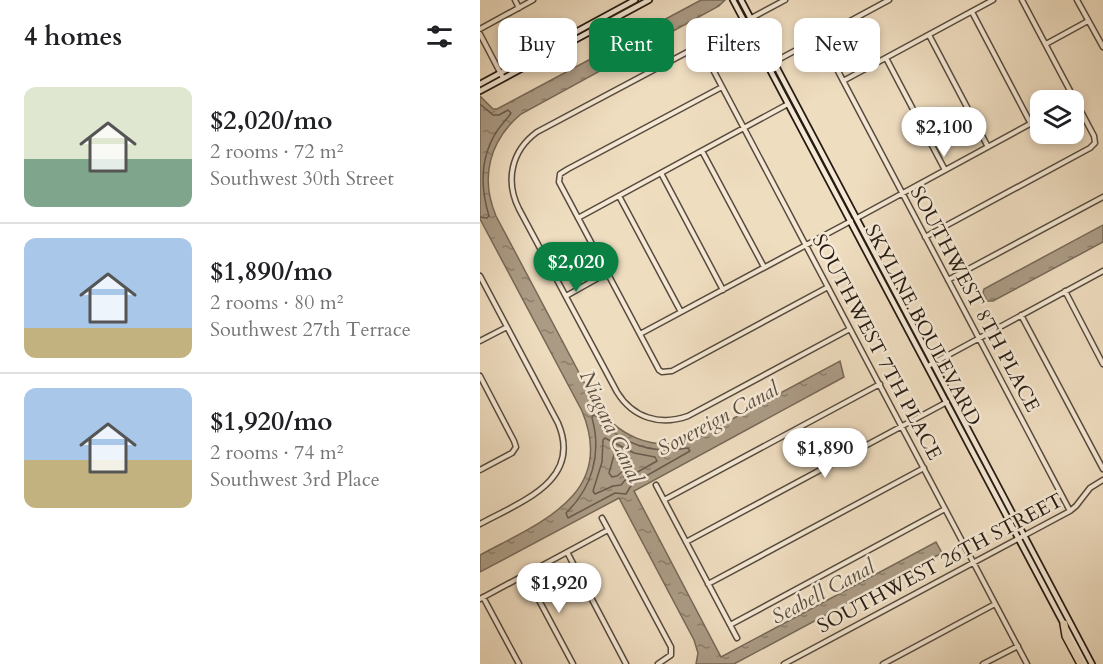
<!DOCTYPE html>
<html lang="en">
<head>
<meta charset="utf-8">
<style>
	body { margin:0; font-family:Cardo,serif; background:#f6f6f6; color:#202124; height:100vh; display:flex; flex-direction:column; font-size:22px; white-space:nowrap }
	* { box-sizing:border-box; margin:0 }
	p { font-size:20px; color:#757577 }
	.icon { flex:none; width:33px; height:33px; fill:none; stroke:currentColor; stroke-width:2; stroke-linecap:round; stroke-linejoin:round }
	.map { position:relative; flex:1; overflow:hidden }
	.details { display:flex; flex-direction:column; background:#fff; width:480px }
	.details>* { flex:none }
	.guide { position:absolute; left:18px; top:18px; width:514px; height:54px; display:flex; gap:12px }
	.controls { position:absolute; left:550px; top:90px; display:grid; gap:12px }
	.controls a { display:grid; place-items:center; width:54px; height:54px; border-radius:12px; background:#fff; box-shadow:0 3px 9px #0003; font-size:30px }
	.price { position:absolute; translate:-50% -51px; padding:0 14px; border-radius:21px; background:#fff; color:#222; font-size:20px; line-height:39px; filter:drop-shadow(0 2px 3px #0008) }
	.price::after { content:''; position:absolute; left:50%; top:36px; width:18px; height:14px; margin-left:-9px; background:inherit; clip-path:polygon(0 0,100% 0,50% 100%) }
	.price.on { background:#0b8043; color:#fff }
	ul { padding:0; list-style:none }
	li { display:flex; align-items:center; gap:18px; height:150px; padding:0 24px }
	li+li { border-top:2px solid #e0e0e0 }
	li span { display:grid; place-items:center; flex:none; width:168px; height:120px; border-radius:12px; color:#555 }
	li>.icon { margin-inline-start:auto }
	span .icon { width:72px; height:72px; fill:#fffc; stroke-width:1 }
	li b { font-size:26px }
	h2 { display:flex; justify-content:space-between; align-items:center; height:72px; padding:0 24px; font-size:26px }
	.chip { padding:0 21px; border-radius:12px; background:#fff; box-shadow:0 3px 9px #0003; font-size:21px; line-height:54px }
	.chip.on { background:#0b8043; color:#fff }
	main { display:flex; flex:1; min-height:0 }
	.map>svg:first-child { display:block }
	.water { fill:url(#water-ripples); stroke:#766857; stroke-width:1.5 }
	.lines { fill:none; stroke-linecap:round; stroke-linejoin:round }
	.shore { stroke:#685b4c; stroke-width:1.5 }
	.street-casing { stroke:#584c3e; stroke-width:7 }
	.secondary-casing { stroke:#261b12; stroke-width:8 }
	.highway-casing { stroke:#261b12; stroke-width:10 }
	.street { stroke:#f5e9d6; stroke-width:4 }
	.secondary { stroke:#f5e9d6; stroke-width:4.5 }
	.highway { stroke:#efddc0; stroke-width:7 }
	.labels { text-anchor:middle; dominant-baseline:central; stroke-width:5; stroke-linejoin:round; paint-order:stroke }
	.street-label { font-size:20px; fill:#261b12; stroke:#f5e9d6 }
	.water-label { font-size:21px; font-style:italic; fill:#5b4e40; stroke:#f5e9d6 }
</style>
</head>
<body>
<main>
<section class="details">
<h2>4 homes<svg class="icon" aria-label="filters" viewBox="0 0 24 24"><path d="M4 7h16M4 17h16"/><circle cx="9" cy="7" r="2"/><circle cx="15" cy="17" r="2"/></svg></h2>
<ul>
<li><span style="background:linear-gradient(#dfe7d0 60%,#7fa58c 0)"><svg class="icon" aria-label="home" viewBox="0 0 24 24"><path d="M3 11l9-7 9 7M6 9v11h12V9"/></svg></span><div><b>$2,020/mo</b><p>2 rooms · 72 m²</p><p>Southwest 30th Street</p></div></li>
<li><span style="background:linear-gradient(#a9c7e8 75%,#c2b280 0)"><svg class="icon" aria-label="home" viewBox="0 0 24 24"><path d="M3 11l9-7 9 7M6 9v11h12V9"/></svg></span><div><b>$1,890/mo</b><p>2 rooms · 80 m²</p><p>Southwest 27th Terrace</p></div></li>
<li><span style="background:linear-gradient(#a9c7e8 60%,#c2b280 0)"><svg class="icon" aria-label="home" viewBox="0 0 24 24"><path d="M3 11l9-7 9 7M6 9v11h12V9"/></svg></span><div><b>$1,920/mo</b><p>2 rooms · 74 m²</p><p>Southwest 3rd Place</p></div></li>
</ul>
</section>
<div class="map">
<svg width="623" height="664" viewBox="0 0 623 664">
	<defs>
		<pattern id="water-ripples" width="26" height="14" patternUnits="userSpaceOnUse" patternTransform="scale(1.5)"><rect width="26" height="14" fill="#ab9b85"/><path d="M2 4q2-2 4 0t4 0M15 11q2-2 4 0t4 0" fill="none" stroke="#8b7e6b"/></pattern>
	</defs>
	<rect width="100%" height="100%" fill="#efddc0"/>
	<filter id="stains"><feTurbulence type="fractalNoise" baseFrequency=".00333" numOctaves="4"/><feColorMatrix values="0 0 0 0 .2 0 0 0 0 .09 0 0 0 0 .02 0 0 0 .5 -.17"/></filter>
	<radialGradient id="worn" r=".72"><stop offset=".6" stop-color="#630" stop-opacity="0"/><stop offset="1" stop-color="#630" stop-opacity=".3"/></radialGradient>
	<!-- water -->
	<path class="water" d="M221,0H245L239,6L41,114C9,141 0,178 16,216L113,399C135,436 173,453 215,439L360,361L364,377L154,491L241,657L456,542L462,553L254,664H216L218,653L214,640L139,498L0,572V555C59,523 137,495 102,411L0,219V96L13,109H17Z
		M623,225V242L513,301H507L503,293L504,289Z"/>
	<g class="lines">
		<!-- shore -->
		<path class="shore" d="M0,104L13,115H19L28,110L31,113C27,119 21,125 17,131C0,157 0,186 9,216L7,218L0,217
			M113,415L116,416C141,444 171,455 208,448L210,451L152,484L146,494L135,493L88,518L86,513C112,488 122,454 112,418Z
			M125,438L154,453L175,457L177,461L147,478L141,485L133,486L115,494L113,491L122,462L123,440Z
			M134,455L150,461L152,464L137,476L132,477L129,473Z"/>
		<defs>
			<path id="street" d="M35,0L39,8
				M305,0L57,132C31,151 25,181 39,209L137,392C153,418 180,426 208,416L370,329
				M597,0L623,47
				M492,12L551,124
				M0,29L53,0
				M0,34L23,78
				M449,35L508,147
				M340,37L590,511
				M566,44L608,21
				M220,45L547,664
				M406,58L465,170
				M294,62L409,0
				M363,81L513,0
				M242,87L88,169L80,174L79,182L179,370L182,372L192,371L348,287
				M222,151L284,267
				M181,173L243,290
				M139,196L201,312
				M98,218L308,104
				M377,218L561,118
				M445,237L610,148L615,143L614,136L542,0
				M0,276L78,423C103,481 40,502 0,524
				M468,280L623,197
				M585,291L623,364
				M86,296L127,273
				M541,315L623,469
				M160,334L371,221
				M0,341L27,327
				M448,366L623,271
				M0,376L34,441L36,447L32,453L0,470
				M176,485L257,638
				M184,500L400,384
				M122,518L191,647V655L178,664
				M206,542L467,402
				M87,552L146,664
				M45,574L93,664
				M228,584L444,468
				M3,597L39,664
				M0,599L128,530
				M250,625L465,509
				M304,664L590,511L596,506L610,488L623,480
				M403,664L515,604
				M503,664L538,646"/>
			<path id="secondary" d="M253,0L605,664
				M261,0L612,664
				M0,84L155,0
				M0,91L169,0"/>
			<path id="highway" d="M584,624L586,636L601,664"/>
		</defs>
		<!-- street casing -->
		<use href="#street" class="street-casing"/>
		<!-- secondary casing -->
		<use href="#secondary" class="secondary-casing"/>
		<!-- highway casing -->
		<use href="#highway" class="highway-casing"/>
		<!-- street -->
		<use href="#street" class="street"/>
		<!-- secondary -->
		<use href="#secondary" class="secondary"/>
		<!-- highway -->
		<use href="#highway" class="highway"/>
	</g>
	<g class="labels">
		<!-- street labels -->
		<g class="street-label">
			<text transform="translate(495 299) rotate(62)">SOUTHWEST 8TH PLACE</text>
			<text transform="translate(443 325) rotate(62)">SKYLINE BOULEVARD</text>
			<text transform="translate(397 347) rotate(62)">SOUTHWEST 7TH PLACE</text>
			<text transform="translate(460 563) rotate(-28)">SOUTHWEST 26TH STREET</text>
		</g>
		<!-- water labels -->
		<g class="water-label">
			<text transform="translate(238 419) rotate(-28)">Sovereign Canal</text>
			<text transform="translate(131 427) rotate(65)">Niagara Canal</text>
			<text transform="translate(343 592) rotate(-28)">Seabell Canal</text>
		</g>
	</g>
	<rect width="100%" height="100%" filter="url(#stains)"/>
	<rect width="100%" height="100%" fill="url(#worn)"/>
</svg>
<div class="controls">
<a><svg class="icon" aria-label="layers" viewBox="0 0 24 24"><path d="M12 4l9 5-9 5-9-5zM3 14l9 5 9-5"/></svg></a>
</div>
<b class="price" style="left:464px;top:158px">$2,100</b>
<b class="price on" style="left:96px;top:293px">$2,020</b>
<b class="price" style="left:345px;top:479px">$1,890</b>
<b class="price" style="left:79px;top:614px">$1,920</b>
<div class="guide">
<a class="chip">Buy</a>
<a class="chip on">Rent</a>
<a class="chip">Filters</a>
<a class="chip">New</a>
</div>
</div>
</main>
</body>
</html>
